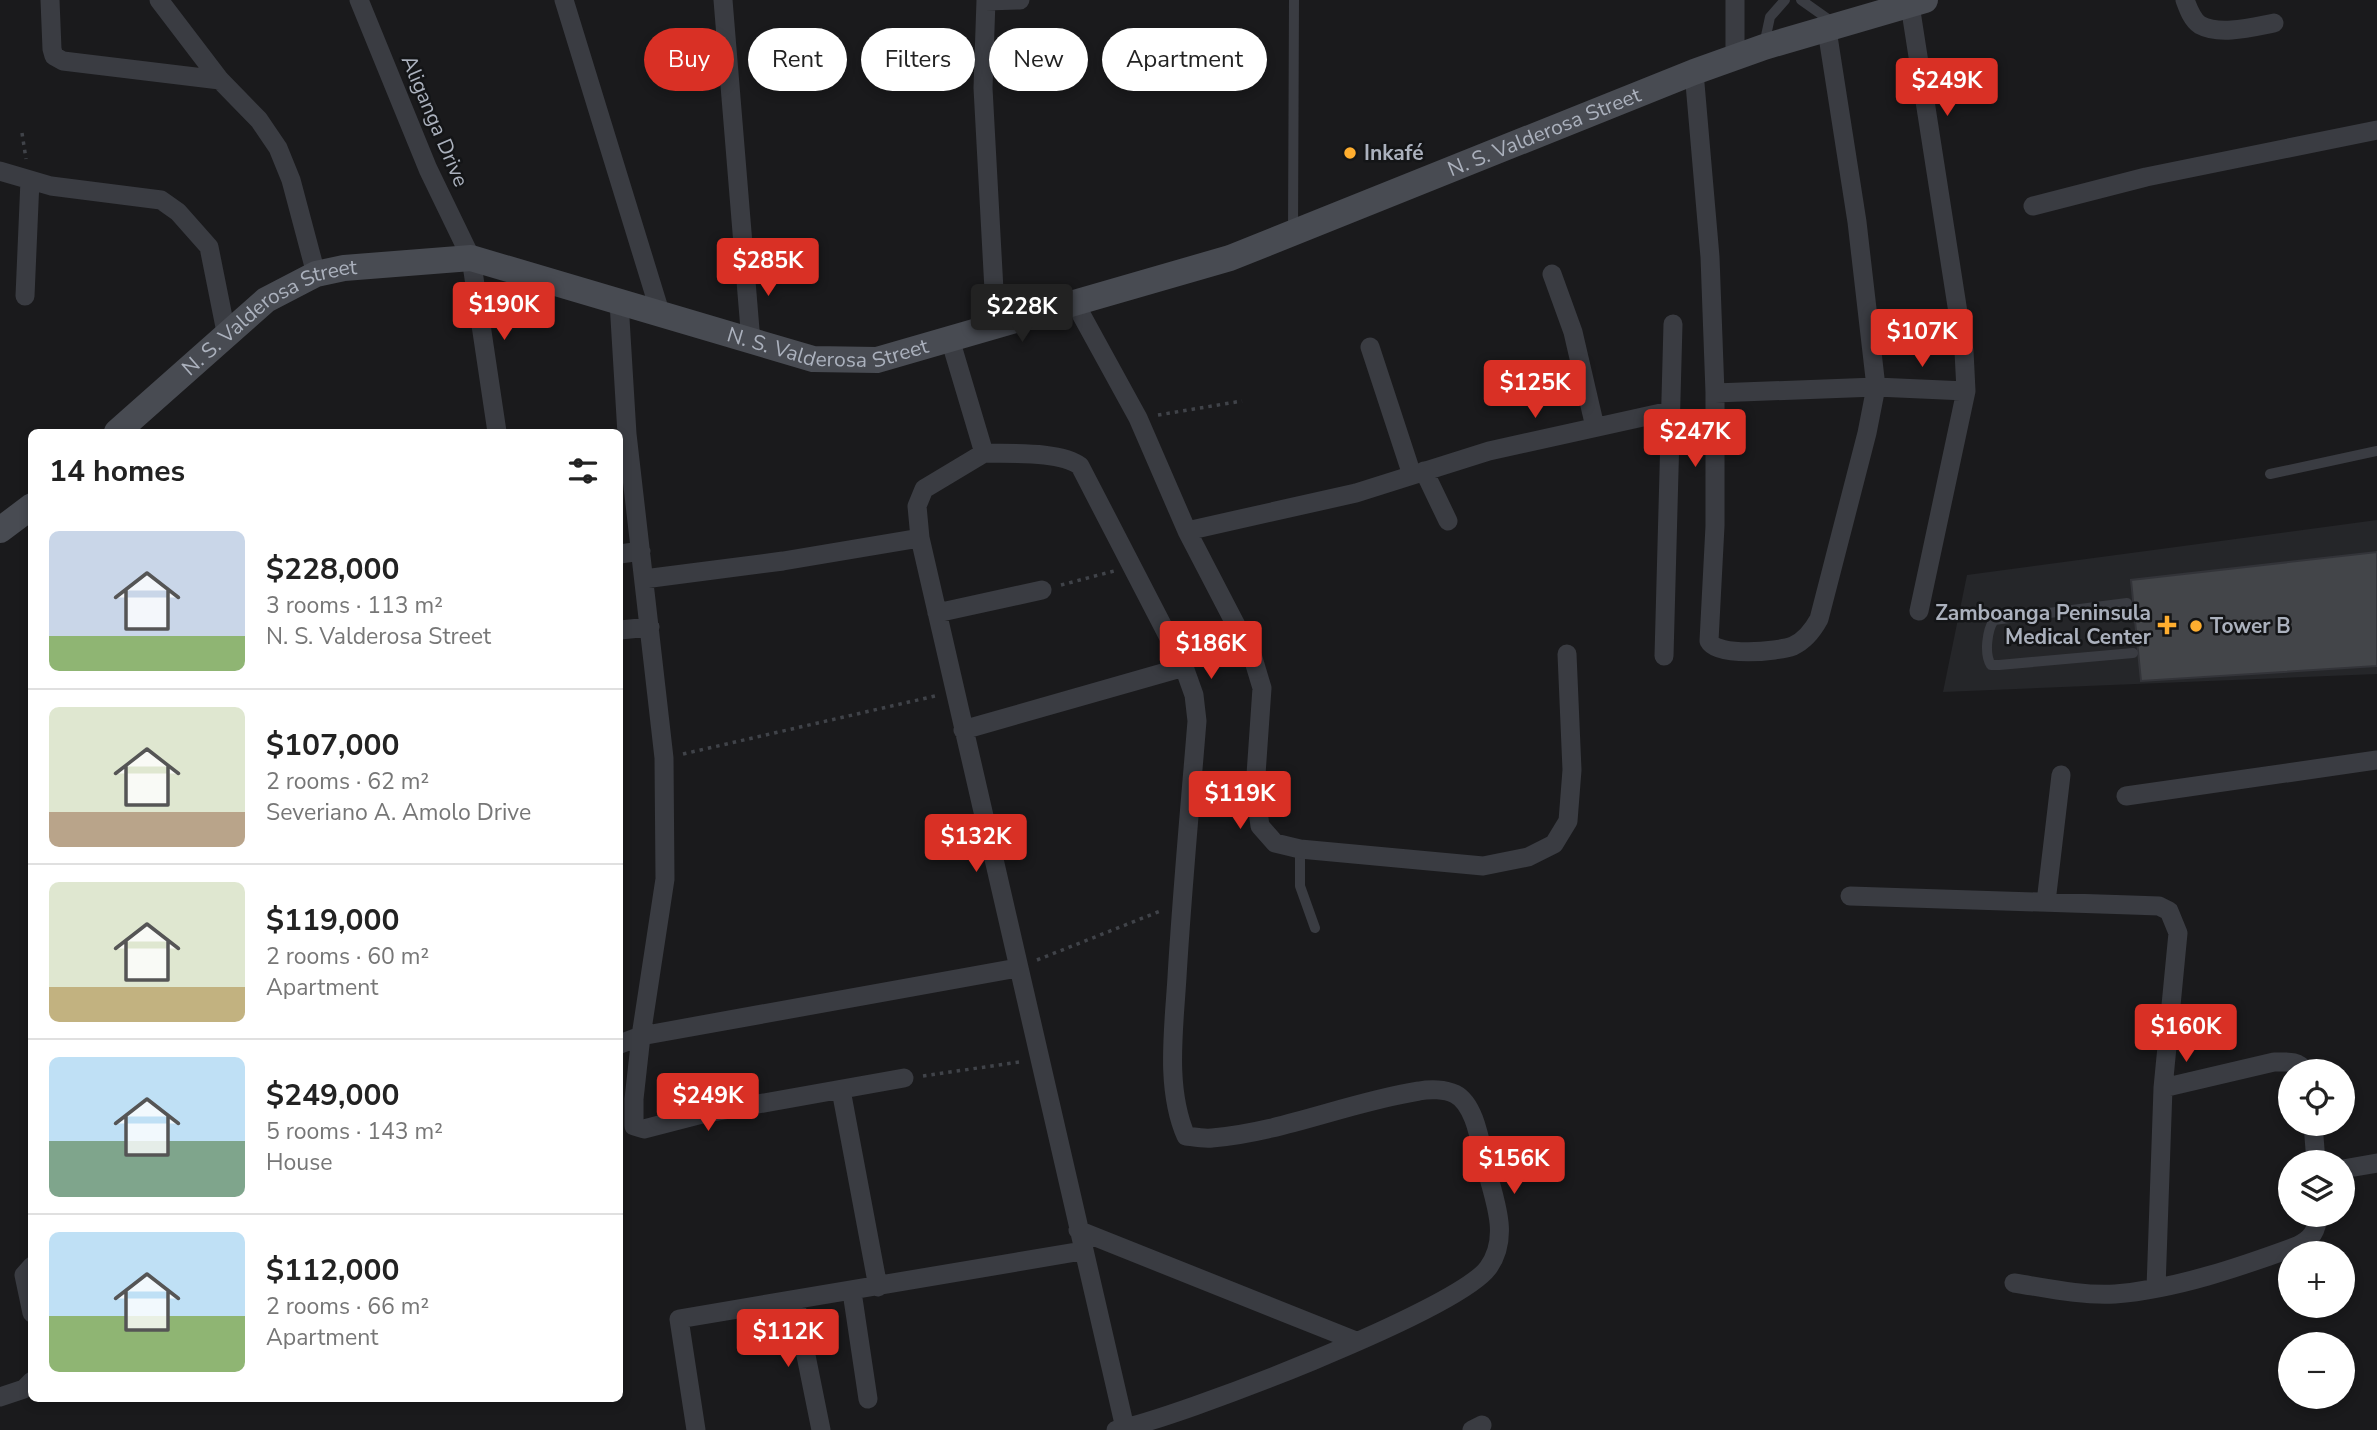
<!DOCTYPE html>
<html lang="en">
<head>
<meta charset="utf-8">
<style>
	body { margin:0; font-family:"Nunito Sans",sans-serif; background:#f6f6f6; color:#222; height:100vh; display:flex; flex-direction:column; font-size:26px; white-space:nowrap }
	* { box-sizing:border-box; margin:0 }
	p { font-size:23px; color:#767676 }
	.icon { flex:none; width:38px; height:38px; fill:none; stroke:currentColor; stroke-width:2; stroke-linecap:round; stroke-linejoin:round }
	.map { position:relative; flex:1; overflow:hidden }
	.details { position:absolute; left:28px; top:429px; width:595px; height:973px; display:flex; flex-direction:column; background:#fff; border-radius:10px; box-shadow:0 4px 10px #0003 }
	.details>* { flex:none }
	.top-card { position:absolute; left:644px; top:28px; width:665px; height:63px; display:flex; gap:14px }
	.buttons { position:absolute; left:2278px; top:1059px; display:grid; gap:14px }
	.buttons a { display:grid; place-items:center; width:77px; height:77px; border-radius:50%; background:#fff; box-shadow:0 4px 10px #0003; font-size:35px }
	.price { position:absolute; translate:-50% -60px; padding:0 16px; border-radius:7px; background:#d93025; color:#fff; font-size:23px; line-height:46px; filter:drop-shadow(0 2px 4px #0008) }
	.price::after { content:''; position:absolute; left:50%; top:42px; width:21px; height:16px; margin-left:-10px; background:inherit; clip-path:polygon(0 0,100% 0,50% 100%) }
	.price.selected { background:#222; color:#fff }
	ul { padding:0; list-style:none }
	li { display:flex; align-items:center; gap:21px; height:175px; padding:0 21px }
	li+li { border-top:2px solid #e0e0e0 }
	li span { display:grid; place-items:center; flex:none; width:196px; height:140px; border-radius:10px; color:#555 }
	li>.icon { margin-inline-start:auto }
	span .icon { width:84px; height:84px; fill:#fffc; stroke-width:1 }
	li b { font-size:30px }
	h2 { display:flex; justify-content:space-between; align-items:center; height:84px; padding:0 21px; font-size:30px }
	.tag { padding:0 24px; border-radius:32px; background:#fff; box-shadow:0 4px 10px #0003; font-size:24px; line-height:63px }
	.tag.selected { background:#d93025; color:#fff }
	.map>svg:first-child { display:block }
	.built { fill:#252629 }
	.building { fill:#434549; stroke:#333439; stroke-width:2 }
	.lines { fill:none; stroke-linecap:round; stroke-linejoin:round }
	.path { stroke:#404349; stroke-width:3.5; stroke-dasharray:3.5 5; stroke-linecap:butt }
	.lane { stroke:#3a3c42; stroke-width:10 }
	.street { stroke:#3a3c42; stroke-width:19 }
	.secondary { stroke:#484b52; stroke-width:26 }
	.poi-dot { fill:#ffae2f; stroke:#141517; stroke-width:2.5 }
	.labels { text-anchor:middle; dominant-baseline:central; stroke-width:5; stroke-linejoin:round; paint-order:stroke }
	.street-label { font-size:21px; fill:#abb1bd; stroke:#141517 }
	.poi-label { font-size:21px; font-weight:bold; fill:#abb1bd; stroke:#141517; text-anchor:start }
</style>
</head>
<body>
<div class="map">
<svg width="2377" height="1430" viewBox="0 0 2377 1430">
	<rect width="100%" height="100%" fill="#1a1a1c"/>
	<!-- built -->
	<path class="built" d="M2377,520V674L1943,692L1967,575Z"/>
	<!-- building -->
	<path class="building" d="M2377,552V666L2141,681L2131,580Z"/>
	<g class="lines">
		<!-- path -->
		<path class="path" d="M22,133L26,159
			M1158,415L1242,401
			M1061,585L1114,571
			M683,754L935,696
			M1037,960L1163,910
			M923,1076L1019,1062"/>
		<!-- lane -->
		<path class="lane" d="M1801,0L1835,24
			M1764,45L1770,17L1785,0
			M1293,232L1294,0
			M2270,474L2377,451
			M2127,603L1994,620C1987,630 1984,654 1991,665H1999L2133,653
			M1300,849V886L1315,928"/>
		<!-- street -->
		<path class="street" d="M50,0L52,49L54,56L63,61L220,80
			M159,0L220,80L259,120L278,148L291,180L316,274
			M359,0L428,169L471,258L497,432
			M564,0L660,312
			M723,0L751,342
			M986,0L983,88L996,327
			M2185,0C2188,8 2192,20 2200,25C2220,36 2253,27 2274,23
			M986,1L1020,0
			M1910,5L1964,351L1966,391L1919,611
			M1735,57V0
			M1694,72L1710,257L1715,393V526L1709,641C1717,657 1777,652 1793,646C1806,640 1813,630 1819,619L1867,433L1876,387L1857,222L1827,30
			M0,171L51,186L161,200L178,212L209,247L226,332
			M2033,206L2146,177L2377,130
			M1552,274L1573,332L1595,427
			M25,296L30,180
			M619,302L627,434L664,758L665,879L641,1036L634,1099V1126L644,1129L702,1114L904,1078
			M1076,305L1138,418L1187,531L1253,658L1262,688L1255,789L1260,826L1275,843L1300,849L1483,866L1528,857L1554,844L1568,821L1572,770L1567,654
			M950,339L984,453L924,489L917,506L920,538L1125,1428
			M1370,347L1412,475
			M1715,393L1876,387L1966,391
			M984,453C1009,454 1061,451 1080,466L1184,667L1194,695L1197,721C1190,807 1182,892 1177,977C1174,1028 1165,1088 1186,1136C1194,1137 1204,1139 1212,1138C1283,1132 1349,1102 1419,1091C1430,1089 1445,1089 1455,1094C1477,1105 1481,1150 1487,1171C1495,1202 1510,1238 1488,1268C1456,1311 1177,1418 1116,1430
			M1424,471L1448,521
			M1187,531L1356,493L1489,451L1670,411
			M620,554L641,551
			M644,579L783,561L920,538
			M937,613L1042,590
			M620,630L650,627
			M1664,656L1673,324
			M963,730L1184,667
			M2126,796L2377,760
			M1850,896L2131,905L2159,906L2169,911L2178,933L2163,1088L2156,1288
			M2046,902L2061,775
			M620,1044L641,1036L1017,968
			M2163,1088L2274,1062C2286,1062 2298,1060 2305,1071
			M841,1090L878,1287
			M2313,1124L2316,1162
			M2343,1169L2377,1163
			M1078,1230L1356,1341
			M32,1266L24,1275L32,1313
			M2014,1283C2046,1288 2082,1296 2115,1294C2176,1289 2240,1267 2297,1246C2312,1239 2317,1231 2318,1214
			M852,1292L868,1399
			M795,1301L821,1430
			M0,1397L24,1389L32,1381
			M696,1430L679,1319L1082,1251
			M1472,1430L1482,1425"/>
		<!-- secondary -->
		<g class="secondary">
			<path id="s1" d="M117,432L266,300L316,274L344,268L471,258L813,359L877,360L1230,258L1694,72L1764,47L1925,0"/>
			<path d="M0,530L32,506"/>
		</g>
	</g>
	<!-- markers -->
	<g class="poi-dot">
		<circle cx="1350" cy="153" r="7"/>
		<path d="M2163.5 614.5h7v7h7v7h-7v7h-7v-7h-7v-7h7z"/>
		<circle cx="2196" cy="626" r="7"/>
	</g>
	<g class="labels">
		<!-- street labels -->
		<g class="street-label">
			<text transform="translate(435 121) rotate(67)">Aliganga Drive</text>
			<text stroke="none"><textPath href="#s1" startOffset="1538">N. S. Valderosa Street</textPath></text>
			<text stroke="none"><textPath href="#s1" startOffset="194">N. S. Valderosa Street</textPath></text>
			<text stroke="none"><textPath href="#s1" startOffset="782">N. S. Valderosa Street</textPath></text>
		</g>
		<!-- poi labels -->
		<g class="poi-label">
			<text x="1364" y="153">Inkafé</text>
			<text x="2151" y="613" text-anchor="end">Zamboanga Peninsula<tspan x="2151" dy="24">Medical Center</tspan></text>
			<text x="2210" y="626">Tower B</text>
		</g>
	</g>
</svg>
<div class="buttons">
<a><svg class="icon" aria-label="locate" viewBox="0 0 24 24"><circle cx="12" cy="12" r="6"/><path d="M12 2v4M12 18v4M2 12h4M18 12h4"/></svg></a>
<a><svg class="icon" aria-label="layers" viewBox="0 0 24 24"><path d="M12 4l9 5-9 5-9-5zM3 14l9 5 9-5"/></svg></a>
<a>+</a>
<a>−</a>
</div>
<b class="price" style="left:1947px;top:118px">$249K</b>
<b class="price" style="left:768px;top:298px">$285K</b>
<b class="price" style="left:504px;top:342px">$190K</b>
<b class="price selected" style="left:1022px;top:344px">$228K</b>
<b class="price" style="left:1922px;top:369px">$107K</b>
<b class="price" style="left:1535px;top:420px">$125K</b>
<b class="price" style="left:1695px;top:469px">$247K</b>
<b class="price" style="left:1211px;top:681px">$186K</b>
<b class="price" style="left:1240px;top:831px">$119K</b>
<b class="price" style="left:976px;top:874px">$132K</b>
<b class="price" style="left:2186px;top:1064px">$160K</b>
<b class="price" style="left:708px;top:1133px">$249K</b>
<b class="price" style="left:1514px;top:1196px">$156K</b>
<b class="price" style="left:788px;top:1369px">$112K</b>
<div class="top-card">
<a class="tag selected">Buy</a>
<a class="tag">Rent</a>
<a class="tag">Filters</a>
<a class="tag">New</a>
<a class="tag">Apartment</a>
</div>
<section class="details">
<h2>14 homes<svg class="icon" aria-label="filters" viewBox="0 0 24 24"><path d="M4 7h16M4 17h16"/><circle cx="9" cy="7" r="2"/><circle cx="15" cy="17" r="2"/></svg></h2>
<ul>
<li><span style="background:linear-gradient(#c9d6e8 75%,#8fb573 0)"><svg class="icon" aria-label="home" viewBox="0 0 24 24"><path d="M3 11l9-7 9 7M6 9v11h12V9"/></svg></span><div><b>$228,000</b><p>3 rooms · 113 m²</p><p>N. S. Valderosa Street</p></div></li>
<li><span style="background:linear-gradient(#dfe7d0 75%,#b9a48a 0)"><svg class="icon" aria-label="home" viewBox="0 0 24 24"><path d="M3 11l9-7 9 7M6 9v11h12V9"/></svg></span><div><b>$107,000</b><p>2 rooms · 62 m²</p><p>Severiano A. Amolo Drive</p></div></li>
<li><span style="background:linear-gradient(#dfe7d0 75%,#c2b280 0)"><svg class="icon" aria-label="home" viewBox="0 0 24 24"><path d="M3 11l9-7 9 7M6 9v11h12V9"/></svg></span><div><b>$119,000</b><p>2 rooms · 60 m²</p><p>Apartment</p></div></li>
<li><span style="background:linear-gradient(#bfe0f5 60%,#7fa58c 0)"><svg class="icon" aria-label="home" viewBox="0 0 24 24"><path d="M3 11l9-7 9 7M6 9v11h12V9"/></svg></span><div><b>$249,000</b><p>5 rooms · 143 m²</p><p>House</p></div></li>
<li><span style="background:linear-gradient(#bfe0f5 60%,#8fb573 0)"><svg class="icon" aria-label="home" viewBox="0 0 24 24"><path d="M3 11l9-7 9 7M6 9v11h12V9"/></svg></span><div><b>$112,000</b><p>2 rooms · 66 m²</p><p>Apartment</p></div></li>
</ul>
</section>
</div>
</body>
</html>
